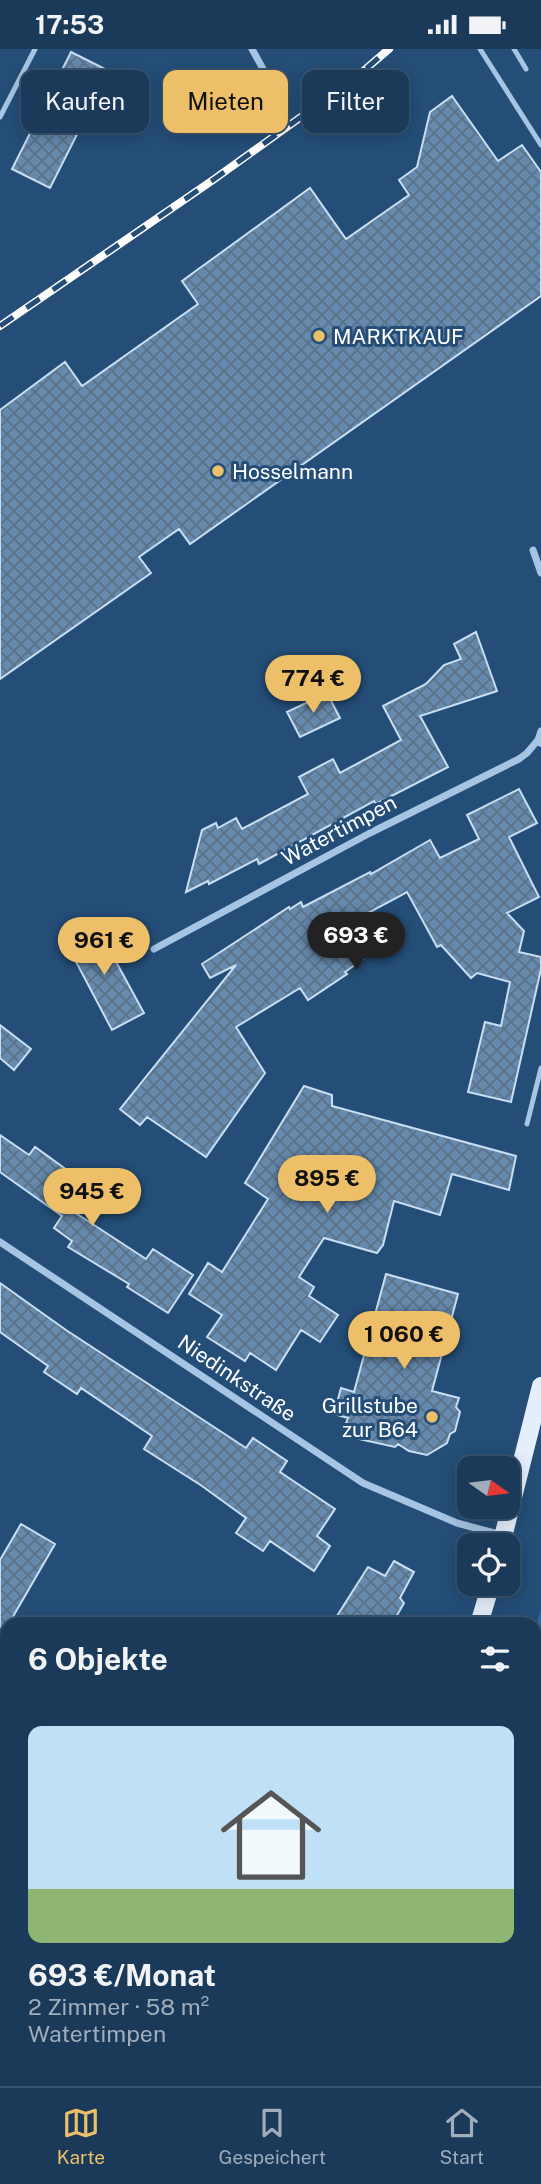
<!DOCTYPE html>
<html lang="de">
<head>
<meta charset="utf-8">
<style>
	body { margin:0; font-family:"Public Sans",sans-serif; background:#244160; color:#f1f3f6; height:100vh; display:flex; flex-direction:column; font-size:26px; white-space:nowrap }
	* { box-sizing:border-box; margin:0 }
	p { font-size:23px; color:#a0adbb }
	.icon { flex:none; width:38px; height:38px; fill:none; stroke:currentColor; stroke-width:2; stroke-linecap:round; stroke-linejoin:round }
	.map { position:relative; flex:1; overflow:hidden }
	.drawer { position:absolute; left:0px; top:1568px; width:542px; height:469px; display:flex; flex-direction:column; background:#1b3a5a; border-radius:21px 21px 0 0; box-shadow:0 4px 18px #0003,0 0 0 2px #395470 }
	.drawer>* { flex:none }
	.hud { position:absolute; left:21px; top:21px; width:500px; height:63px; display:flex; gap:14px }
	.needle { width:46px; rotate:104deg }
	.controls { position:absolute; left:457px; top:1407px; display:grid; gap:14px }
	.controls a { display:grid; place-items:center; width:63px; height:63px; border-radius:14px; background:#1b3a5a; box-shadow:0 4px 18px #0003,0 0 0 2px #395470; font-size:35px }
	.price { position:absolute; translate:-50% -60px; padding:0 16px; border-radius:24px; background:#eebf69; color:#111; font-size:23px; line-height:46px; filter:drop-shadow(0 2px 4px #0008) }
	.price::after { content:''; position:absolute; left:50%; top:42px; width:21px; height:16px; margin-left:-10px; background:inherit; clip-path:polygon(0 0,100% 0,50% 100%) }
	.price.selected { background:#222; color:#fff }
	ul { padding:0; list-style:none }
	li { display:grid; align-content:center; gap:14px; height:371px; padding:0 28px }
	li+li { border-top:2px solid #395470 }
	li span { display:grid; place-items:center; height:217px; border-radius:14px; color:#555 }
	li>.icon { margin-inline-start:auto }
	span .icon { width:126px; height:126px; fill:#fffc; stroke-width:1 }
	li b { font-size:30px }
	h2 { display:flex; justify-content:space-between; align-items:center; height:84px; padding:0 28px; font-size:30px }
	.tag { padding:0 24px; border-radius:14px; background:#1b3a5a; box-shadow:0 4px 18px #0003,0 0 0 2px #395470; font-size:24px; line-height:63px }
	.tag.selected { background:#eebf69; color:#111 }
	.status { display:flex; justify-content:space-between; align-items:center; height:49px; padding:0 35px; background:#1b3a5a; direction:ltr }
	.status svg { height:19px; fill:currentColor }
	.dock { display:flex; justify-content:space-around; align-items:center; height:98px; border-top:2px solid #395470; background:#1b3a5a; font-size:19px; color:#a0adbb }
	.dock a { display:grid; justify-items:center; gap:4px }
	.dock .selected { color:#eebf69 }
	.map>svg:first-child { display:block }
	.forest { fill:url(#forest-crowns) }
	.building { fill:url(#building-cross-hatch); stroke:#c8def3; stroke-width:2 }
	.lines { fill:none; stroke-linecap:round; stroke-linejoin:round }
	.lane { stroke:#a6c5e4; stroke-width:5 }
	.street { stroke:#a6c5e4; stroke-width:7 }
	.primary { stroke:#e5effc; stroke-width:18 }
	.rail-casing { stroke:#fff; stroke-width:8 }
	.rail { stroke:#244e78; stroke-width:5; stroke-dasharray:16; stroke-linecap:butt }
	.poi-dot { fill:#eebf69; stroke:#244e78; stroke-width:2.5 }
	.labels { text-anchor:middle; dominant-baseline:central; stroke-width:6; stroke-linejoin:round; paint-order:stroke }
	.poi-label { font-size:21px; fill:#fff; stroke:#244e78; text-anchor:start }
	.street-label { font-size:21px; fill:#fff; stroke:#244e78 }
</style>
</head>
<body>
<div class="status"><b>17:53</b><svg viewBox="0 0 49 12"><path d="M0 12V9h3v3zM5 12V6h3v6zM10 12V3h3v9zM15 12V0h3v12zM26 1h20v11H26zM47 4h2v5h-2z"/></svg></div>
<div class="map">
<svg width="541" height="2037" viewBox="0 0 541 2037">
	<defs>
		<pattern id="forest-crowns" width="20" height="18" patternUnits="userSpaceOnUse" patternTransform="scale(1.75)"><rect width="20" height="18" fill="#376896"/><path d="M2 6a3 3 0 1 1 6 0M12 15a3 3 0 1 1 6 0" fill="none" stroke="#557fa6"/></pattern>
		<pattern id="building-cross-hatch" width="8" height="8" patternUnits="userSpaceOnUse" patternTransform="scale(1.75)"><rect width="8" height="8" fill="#658aae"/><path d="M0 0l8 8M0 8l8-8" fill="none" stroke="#5b7187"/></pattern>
	</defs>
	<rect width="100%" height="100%" fill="#244e78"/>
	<!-- forest -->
	<path class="forest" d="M541,1561V1873L536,1878V1576Z
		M220,2030H350L340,2037H213Z"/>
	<!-- building -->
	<path class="building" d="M71,3L109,22L50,139L12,120Z
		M452,47L498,112L522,96L541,123V247L190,495L179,480L139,508L151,524L0,630V361L65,313L82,337L198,255L182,232L310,139L346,190L409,146L399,131L417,118L430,63Z
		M476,583L497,642L420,667L448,718L376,755L374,752L259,815L257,810L209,835L208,832L186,843L202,781L216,774L218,779L236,769L242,780L308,745L299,728L333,710L340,724L401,691L383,657L426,635L444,616L461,610L454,595Z
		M327,644L340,669L300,688L287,663Z
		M519,740L537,774L509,788L539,848L507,864L524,882L519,903L541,908V920L511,1053L468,1043L485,973L501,977L510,933L477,924L471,929L441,896L437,898L407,843L340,879L363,910L345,923L347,925L308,951L300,939L236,978L265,1024L206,1108L147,1068L140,1076L120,1060L236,916L210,929L202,915L289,858L290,860L301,853L303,858L370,823L371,825L430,791L440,809L479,790L467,766Z
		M95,874L144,964L112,981L64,890Z
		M0,976L31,1000L14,1021L0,1009Z
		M304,1037L332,1046V1057L516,1107L509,1141L452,1125L440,1166L394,1152L383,1196L377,1204L324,1189L299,1228L314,1238L309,1247L338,1266L320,1293L301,1281L276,1321L250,1304L245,1312L207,1288L222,1266L189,1245L208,1214L222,1223L268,1150L245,1134Z
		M0,1086L29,1106L35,1098L85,1134L68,1159L146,1210L153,1200L193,1226L168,1264L127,1238L129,1235L68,1198L72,1192L54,1179L62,1167L0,1123Z
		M386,1225L458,1245L432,1342L459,1349L456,1358L460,1363L455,1382L450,1385L447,1394L427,1406L409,1402L398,1395L395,1398L359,1390L362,1378L346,1374L348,1369L334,1365L341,1339L354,1343Z
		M0,1234L66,1281L246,1399L253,1389L287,1412L280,1423L335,1460L317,1487L330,1497L314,1522L270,1492L263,1502L236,1484L246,1469L202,1437L144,1400L152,1387L81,1339L77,1345L44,1323L48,1317L0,1283Z
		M21,1475L55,1495L0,1590V1511Z
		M394,1512L414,1523L400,1549L404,1554L392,1575H350L337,1567L368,1518L385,1527Z"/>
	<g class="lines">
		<!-- lane -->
		<path class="lane" d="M480,0L541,96
			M514,0L526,20
			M0,68L35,0
			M527,1075L541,1019"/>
		<!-- street -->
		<path class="street" d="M252,0L273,38
			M533,501L541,524
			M540,694L538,691L541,682
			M154,900L370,784L519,710L527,704L538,691
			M0,1193L363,1434L457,1474L502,1486
			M0,1656L7,1660
			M536,1901L541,1896
			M369,2037L378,2030"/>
		<!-- primary -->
		<path class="primary" d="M501,1496L541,1337
			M479,1575L491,1535
			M147,2037L156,2030"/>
		<defs>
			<path id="rail" d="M0,277L213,131L354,30L389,0"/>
		</defs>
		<!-- rail casing -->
		<use href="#rail" class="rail-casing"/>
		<!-- rail -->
		<use href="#rail" class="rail"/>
	</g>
	<!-- markers -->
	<g class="poi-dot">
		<circle cx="319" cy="287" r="7"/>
		<circle cx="218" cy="422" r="7"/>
		<circle cx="432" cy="1368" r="7"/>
	</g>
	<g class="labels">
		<!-- poi labels -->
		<g class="poi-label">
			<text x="333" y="287">MARKTKAUF</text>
			<text x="232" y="422">Hosselmann</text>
			<text x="418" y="1356" text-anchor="end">Grillstube<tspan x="418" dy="24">zur B64</tspan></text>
		</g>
		<!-- street labels -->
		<g class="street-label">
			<text transform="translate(339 781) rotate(-28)">Watertimpen</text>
			<text transform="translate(237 1329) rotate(34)">Niedinkstraße</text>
		</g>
	</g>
</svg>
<div class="controls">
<a><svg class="needle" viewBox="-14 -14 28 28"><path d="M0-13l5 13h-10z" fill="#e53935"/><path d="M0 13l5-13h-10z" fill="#a0adbb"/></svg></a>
<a><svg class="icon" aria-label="locate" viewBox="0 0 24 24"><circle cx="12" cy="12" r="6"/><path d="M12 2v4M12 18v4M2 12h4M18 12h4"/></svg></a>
</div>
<b class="price" style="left:313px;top:666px">774 €</b>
<b class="price selected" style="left:356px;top:923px">693 €</b>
<b class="price" style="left:104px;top:928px">961 €</b>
<b class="price" style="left:327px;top:1166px">895 €</b>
<b class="price" style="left:92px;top:1179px">945 €</b>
<b class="price" style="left:404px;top:1322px">1 060 €</b>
<div class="hud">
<a class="tag">Kaufen</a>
<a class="tag selected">Mieten</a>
<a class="tag">Filter</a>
</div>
<section class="drawer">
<h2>6 Objekte<svg class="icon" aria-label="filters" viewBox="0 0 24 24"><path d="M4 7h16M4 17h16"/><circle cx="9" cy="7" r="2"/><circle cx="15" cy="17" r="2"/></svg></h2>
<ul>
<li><span style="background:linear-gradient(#bfe0f5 75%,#8fb573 0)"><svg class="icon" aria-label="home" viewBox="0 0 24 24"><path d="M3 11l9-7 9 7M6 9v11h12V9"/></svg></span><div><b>693 €/Monat</b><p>2 Zimmer · 58 m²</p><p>Watertimpen</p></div></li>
</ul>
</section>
</div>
<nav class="dock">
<a class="selected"><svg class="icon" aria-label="map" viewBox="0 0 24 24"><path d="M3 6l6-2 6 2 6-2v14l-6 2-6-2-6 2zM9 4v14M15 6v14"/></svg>Karte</a>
<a><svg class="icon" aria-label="saved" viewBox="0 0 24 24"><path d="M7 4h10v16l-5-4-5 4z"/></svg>Gespeichert</a>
<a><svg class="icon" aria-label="home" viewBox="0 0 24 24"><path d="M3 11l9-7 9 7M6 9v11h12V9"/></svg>Start</a>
</nav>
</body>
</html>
